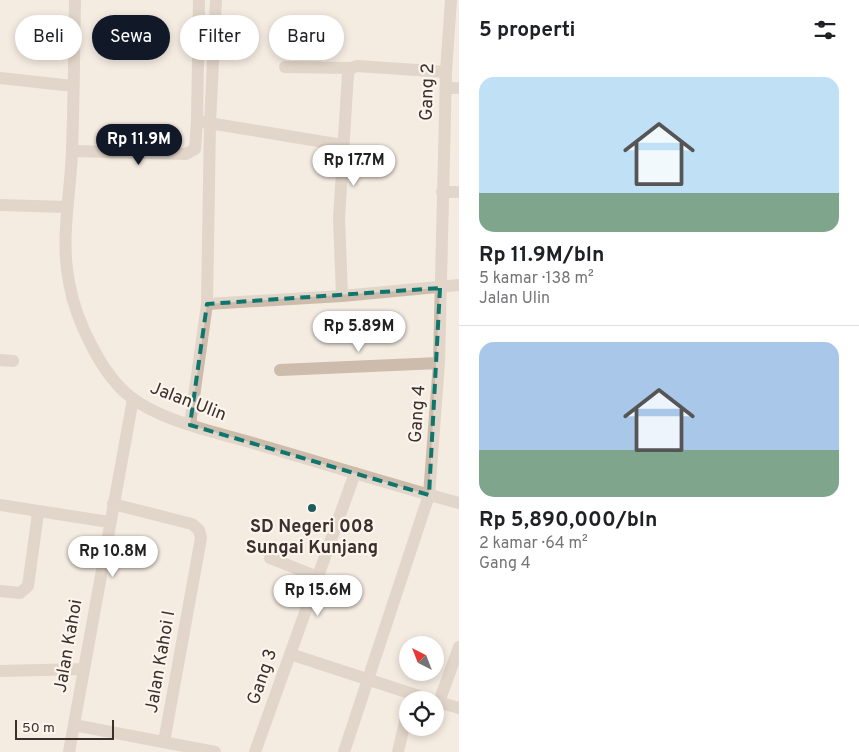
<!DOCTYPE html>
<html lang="id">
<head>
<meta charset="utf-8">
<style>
	body { margin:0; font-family:Overpass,sans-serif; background:#f2f2f2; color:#202124; height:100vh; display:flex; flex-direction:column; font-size:19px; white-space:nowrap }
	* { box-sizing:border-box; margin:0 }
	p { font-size:16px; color:#757577 }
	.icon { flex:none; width:28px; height:28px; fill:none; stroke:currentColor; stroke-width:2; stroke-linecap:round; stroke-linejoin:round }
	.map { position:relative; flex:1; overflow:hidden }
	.drawer { display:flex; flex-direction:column; background:#fff; width:400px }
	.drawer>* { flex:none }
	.hud { position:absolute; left:15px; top:15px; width:369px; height:45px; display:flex; gap:10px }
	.needle { width:32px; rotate:318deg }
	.fabs { position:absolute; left:399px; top:636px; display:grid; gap:10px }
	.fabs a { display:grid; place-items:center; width:45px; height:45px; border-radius:50%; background:#fff; box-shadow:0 2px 8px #0003; font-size:25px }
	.scale { position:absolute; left:15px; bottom:12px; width:99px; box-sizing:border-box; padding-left:5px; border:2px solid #3b302b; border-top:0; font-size:14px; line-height:18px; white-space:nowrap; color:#3b302b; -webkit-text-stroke:4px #fbf5ee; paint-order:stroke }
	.price { position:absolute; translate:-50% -42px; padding:0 11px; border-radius:18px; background:#fff; color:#222; font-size:16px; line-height:32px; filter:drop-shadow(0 1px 2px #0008) }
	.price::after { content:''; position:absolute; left:50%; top:30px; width:15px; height:11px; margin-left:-8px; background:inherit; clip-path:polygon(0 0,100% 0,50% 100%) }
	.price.selected { background:#111827; color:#fff }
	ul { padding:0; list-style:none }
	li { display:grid; align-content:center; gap:10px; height:265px; padding:0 20px }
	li+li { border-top:1px solid #e0e0e0 }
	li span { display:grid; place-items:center; height:155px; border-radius:15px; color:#555 }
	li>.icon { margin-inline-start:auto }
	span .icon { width:90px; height:90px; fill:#fffc; stroke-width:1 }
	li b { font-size:21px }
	h2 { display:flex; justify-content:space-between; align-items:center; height:60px; padding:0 20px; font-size:21px }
	.pill { padding:0 18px; border-radius:22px; background:#fff; box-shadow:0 2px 8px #0003; font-size:18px; line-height:45px }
	.pill.selected { background:#111827; color:#fff }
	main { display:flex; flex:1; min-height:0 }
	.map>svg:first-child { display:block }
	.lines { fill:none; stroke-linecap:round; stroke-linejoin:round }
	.minor { stroke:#cdbbac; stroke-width:12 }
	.tertiary { stroke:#cdbbac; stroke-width:12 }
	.marked { fill:none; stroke:#0f766e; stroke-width:4; stroke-dasharray:10 6; stroke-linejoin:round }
	.poi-dot { fill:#1f5a5e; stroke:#fbf5ee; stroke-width:2 }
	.labels { text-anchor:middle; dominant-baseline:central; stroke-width:4.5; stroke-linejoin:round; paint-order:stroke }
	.street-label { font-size:18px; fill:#3b302b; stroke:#fbf5ee }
	.poi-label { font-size:18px; font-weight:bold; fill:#3b302b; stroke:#fbf5ee }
</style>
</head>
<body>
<main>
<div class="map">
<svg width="459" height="752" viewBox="0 0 459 752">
	<rect width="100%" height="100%" fill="#f4ebe1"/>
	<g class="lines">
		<!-- minor -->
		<path class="minor" d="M285,67L351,68
			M0,78L73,86
			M446,88H459
			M197,121L199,0
			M72,151L186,154L195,149L197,121L342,145
			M442,192H459
			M0,205L67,207
			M342,296L339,218L348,73L351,68L357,66L446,72
			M207,304L342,296L459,285
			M0,360L13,361
			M280,370L439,363
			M190,425L207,304L210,123L216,0
			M113,504L192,524L199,530L201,538L164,742
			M0,505L109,522
			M270,558L318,577
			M0,591L20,593L28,586L38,513
			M290,654L431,700
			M0,671L82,669
			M435,701L459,708
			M439,702L459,647
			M74,725L215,752
			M69,752L133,399
			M255,752L355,473
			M344,752L429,495L439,363L446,72L451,0
			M398,752L408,709"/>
		<!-- tertiary -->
		<path class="tertiary" d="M75,0C74,50 74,99 72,149C71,193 60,238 69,282C75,319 102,376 132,398C164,422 216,432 253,443C322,463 390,484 459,503"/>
	</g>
	<!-- marked area -->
	<path d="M0 0H459V752H0ZM440,288L429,495L190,425L207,304Z" fill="#f4ebe1" fill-opacity=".55" fill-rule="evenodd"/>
	<path class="marked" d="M440,288L429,495L190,425L207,304Z"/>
	<!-- markers -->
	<circle class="poi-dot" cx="312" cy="508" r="5"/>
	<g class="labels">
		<!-- street labels -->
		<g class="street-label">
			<text transform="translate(428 92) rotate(-88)">Gang 2</text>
			<text transform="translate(188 402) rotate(21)">Jalan Ulin</text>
			<text transform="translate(418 414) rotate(-86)">Gang 4</text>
			<text transform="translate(69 646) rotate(-80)">Jalan Kahoi</text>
			<text transform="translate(161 662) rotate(-80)">Jalan Kahoi I</text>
			<text transform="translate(263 677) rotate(-71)">Gang 3</text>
		</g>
		<!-- poi labels -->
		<g class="poi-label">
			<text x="312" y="527">SD Negeri 008<tspan x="312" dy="21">Sungai Kunjang</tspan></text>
		</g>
	</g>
</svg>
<div class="fabs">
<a><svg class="needle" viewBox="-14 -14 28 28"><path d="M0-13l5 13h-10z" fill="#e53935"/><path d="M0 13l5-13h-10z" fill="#757577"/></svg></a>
<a><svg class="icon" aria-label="locate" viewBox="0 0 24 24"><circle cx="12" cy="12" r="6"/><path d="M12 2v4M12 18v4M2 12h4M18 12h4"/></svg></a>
</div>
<div class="scale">50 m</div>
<b class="price selected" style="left:139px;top:166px">Rp 11.9M</b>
<b class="price" style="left:354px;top:187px">Rp 17.7M</b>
<b class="price" style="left:359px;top:353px">Rp 5.89M</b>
<b class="price" style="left:113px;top:578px">Rp 10.8M</b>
<b class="price" style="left:318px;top:617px">Rp 15.6M</b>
<div class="hud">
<a class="pill">Beli</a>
<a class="pill selected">Sewa</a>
<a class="pill">Filter</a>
<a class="pill">Baru</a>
</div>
</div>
<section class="drawer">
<h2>5 properti<svg class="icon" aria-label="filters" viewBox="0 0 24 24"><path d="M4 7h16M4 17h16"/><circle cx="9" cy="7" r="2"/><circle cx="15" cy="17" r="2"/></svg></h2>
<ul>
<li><span style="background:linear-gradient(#bfe0f5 75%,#7fa58c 0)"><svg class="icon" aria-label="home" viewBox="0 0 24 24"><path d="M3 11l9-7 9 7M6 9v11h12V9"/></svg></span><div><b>Rp 11.9M/bln</b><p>5 kamar · 138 m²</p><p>Jalan Ulin</p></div></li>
<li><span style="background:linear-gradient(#a9c7e8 70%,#7fa58c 0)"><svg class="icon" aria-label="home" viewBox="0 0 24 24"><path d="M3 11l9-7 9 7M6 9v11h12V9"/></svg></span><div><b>Rp 5,890,000/bln</b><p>2 kamar · 64 m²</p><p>Gang 4</p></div></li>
</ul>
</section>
</main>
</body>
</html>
